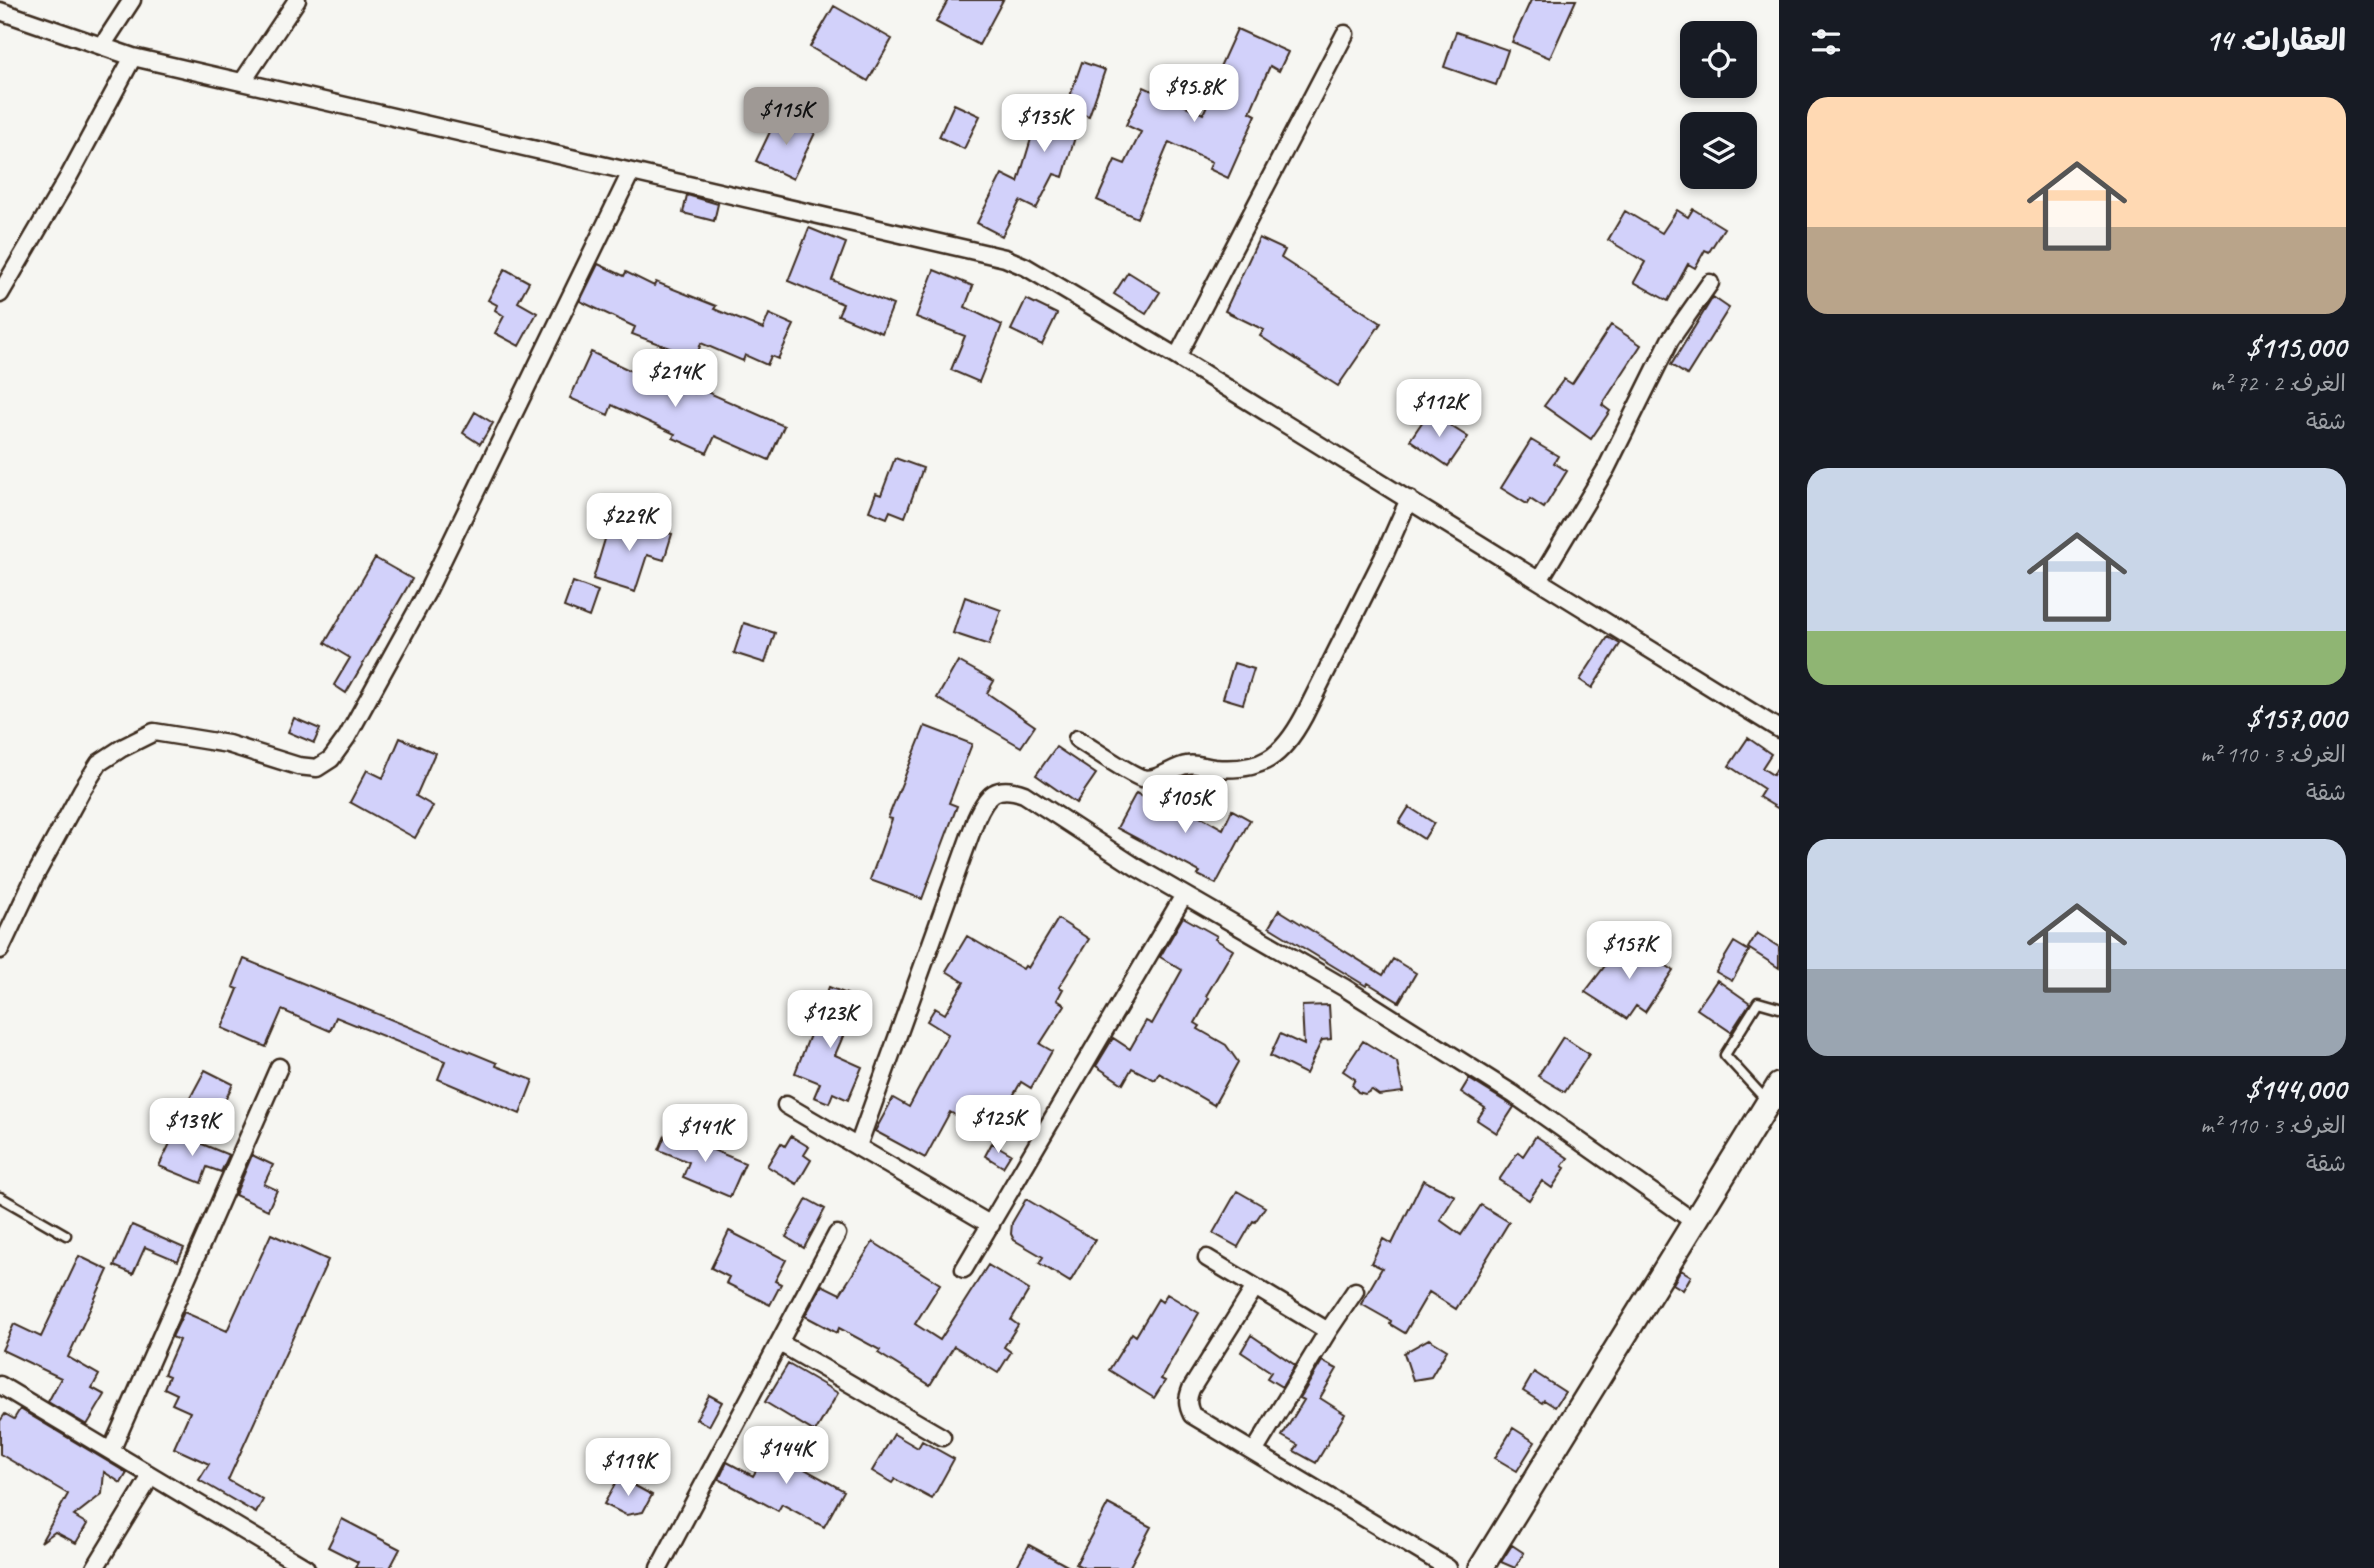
<!DOCTYPE html>
<html lang="ar">
<head>
<meta charset="utf-8">
<style>
	body { margin:0; font-family:Caveat,"Playpen Sans Arabic",sans-serif; background:#20242c; color:#f1f3f6; direction:rtl; height:100vh; display:flex; flex-direction:column; font-size:26px; white-space:nowrap }
	* { box-sizing:border-box; margin:0 }
	p { font-size:23px; color:#9ea1a6 }
	.icon { flex:none; width:38px; height:38px; fill:none; stroke:currentColor; stroke-width:2; stroke-linecap:round; stroke-linejoin:round }
	.map { position:relative; flex:1; overflow:hidden; direction:ltr }
	.details { display:flex; flex-direction:column; background:#171b24; width:595px }
	.details>* { flex:none }
	.controls { position:absolute; left:1680px; top:21px; display:grid; gap:14px }
	.controls a { display:grid; place-items:center; width:77px; height:77px; border-radius:14px; background:#171b24; box-shadow:0 4px 10px #0003; font-size:35px }
	.price { position:absolute; translate:-50% -60px; padding:0 16px; border-radius:14px; background:#fff; color:#222; font-size:23px; line-height:46px; filter:drop-shadow(0 2px 4px #0008) }
	.price::after { content:''; position:absolute; left:50%; top:42px; width:21px; height:16px; margin-left:-10px; background:inherit; clip-path:polygon(0 0,100% 0,50% 100%) }
	.price.selected { background:#9f9995; color:#111 }
	ul { padding:0; list-style:none }
	li { display:grid; align-content:center; gap:14px; height:371px; padding:0 28px }
	li span { display:grid; place-items:center; height:217px; border-radius:21px; color:#555 }
	li>.icon { margin-inline-start:auto }
	span .icon { width:126px; height:126px; fill:#fffc; stroke-width:1 }
	li b { font-size:30px }
	h2 { display:flex; justify-content:space-between; align-items:center; height:84px; padding:0 28px; font-size:30px }
	main { display:flex; flex:1; min-height:0 }
	.map>svg:first-child { display:block }
	.building { fill:#d2d1fa; stroke:#3b2a1e; stroke-width:2 }
	.lines { fill:none; stroke-linecap:round; stroke-linejoin:round }
	.service-casing { stroke:#3b2a1e; stroke-width:13 }
	.minor-casing { stroke:#3b2a1e; stroke-width:21 }
	.secondary-casing { stroke:#3b2a1e; stroke-width:28 }
	.service { stroke:#f6f6f2; stroke-width:8 }
	.minor { stroke:#f6f6f2; stroke-width:16 }
	.secondary { stroke:#f6f6f2; stroke-width:23 }
</style>
</head>
<body>
<main>
<section class="details">
<h2>العقارات: 14<svg class="icon" aria-label="filters" viewBox="0 0 24 24"><path d="M4 7h16M4 17h16"/><circle cx="9" cy="7" r="2"/><circle cx="15" cy="17" r="2"/></svg></h2>
<ul>
<li><span style="background:linear-gradient(#ffd9b3 60%,#b9a48a 0)"><svg class="icon" aria-label="home" viewBox="0 0 24 24"><path d="M3 11l9-7 9 7M6 9v11h12V9"/></svg></span><div><b>$115,000</b><p>الغرف: 2 · 72 m²</p><p>شقة</p></div></li>
<li><span style="background:linear-gradient(#c9d6e8 75%,#8fb573 0)"><svg class="icon" aria-label="home" viewBox="0 0 24 24"><path d="M3 11l9-7 9 7M6 9v11h12V9"/></svg></span><div><b>$157,000</b><p>الغرف: 3 · 110 m²</p><p>شقة</p></div></li>
<li><span style="background:linear-gradient(#c9d6e8 60%,#9aa5b1 0)"><svg class="icon" aria-label="home" viewBox="0 0 24 24"><path d="M3 11l9-7 9 7M6 9v11h12V9"/></svg></span><div><b>$144,000</b><p>الغرف: 3 · 110 m²</p><p>شقة</p></div></li>
</ul>
</section>
<div class="map">
<svg width="1779" height="1568" viewBox="0 0 1779 1568">
	<rect width="100%" height="100%" fill="#f6f6f2"/>
	<filter id="ink" filterUnits="userSpaceOnUse"><feTurbulence type="fractalNoise" baseFrequency=".0143" numOctaves="2"/><feDisplacementMap in="SourceGraphic" scale="14" xChannelSelector="R" yChannelSelector="G"/><feConvolveMatrix kernelMatrix="1 2 1 2 8 2 1 2 1" color-interpolation-filters="sRGB"/></filter>
	<g filter="url(#ink)">
		<!-- building -->
		<path class="building" d="M948,0H1003L979,45L936,22Z
			M1531,0H1576L1550,58L1512,42Z
			M834,6L892,39L868,81L810,47Z
			M1237,29L1288,52L1279,71L1270,66L1250,112L1256,115L1228,178L1209,169L1212,162L1169,142L1137,218L1097,200L1115,160L1125,164L1141,132L1126,125L1144,87L1203,114L1222,73L1218,71Z
			M1456,32L1508,50L1496,85L1444,67Z
			M1082,62L1105,70L1089,116L1082,114L1063,177L1054,174L1036,209L1020,201L1002,236L977,223L1002,174L1018,182L1040,109L1063,116Z
			M954,104L980,116L964,149L939,137Z
			M778,115L815,133L793,179L756,161Z
			M687,195L718,204L714,221L683,213Z
			M1693,209L1724,228L1709,252L1705,250L1695,268L1688,264L1668,301L1634,282L1645,262L1608,240L1625,211L1662,233L1677,210L1688,217Z
			M809,228L846,243L832,280L893,305L882,333L838,315L843,304L788,281Z
			M1259,238L1285,250L1281,258L1381,323L1338,386L1260,336L1264,330L1225,311Z
			M598,264L624,276L626,272L654,286L656,282L716,306L714,309L763,329L769,314L794,325L778,359L771,356L767,365L745,355L743,361L701,343L696,358L632,334L635,327L580,301Z
			M505,269L529,282L518,302L537,313L519,346L495,333L504,316L495,310L497,305L488,300Z
			M934,270L973,286L965,307L1002,325L979,382L951,370L965,336L916,317Z
			M1128,272L1160,292L1146,314L1114,294Z
			M1713,297L1729,308L1687,375L1671,365Z
			M1026,299L1057,314L1042,345L1011,330Z
			M1611,325L1641,345L1602,405L1610,411L1591,439L1544,406L1564,379L1572,384Z
			M591,352L665,387L668,381L694,393L696,387L784,426L769,460L715,436L707,453L673,438L675,434L612,405L608,415L570,398Z
			M475,412L493,423L480,444L463,433Z
			M1429,412L1468,437L1448,466L1410,440Z
			M1531,440L1558,456L1554,463L1567,471L1544,508L1530,499L1527,504L1501,488Z
			M895,458L923,468L905,517L890,511L887,518L869,511L876,493L881,495Z
			M612,516L672,534L664,560L647,555L635,592L593,579Z
			M375,558L412,579L346,693L334,685L350,658L325,643Z
			M573,582L598,591L589,617L564,607Z
			M965,597L1001,610L989,645L953,633Z
			M744,623L775,633L765,663L734,653Z
			M1608,637L1620,644L1592,688L1580,680Z
			M958,661L994,681L987,693L1035,726L1021,747L937,698Z
			M1234,663L1254,669L1243,704L1223,698Z
			M294,718L320,729L314,743L288,732Z
			M925,726L972,744L949,803L957,806L922,899L870,880L892,819L888,818Z
			M400,738L435,753L416,796L433,806L415,838L350,802L367,770L383,778Z
			M1748,738L1771,754L1762,768L1773,775L1779,765V809L1759,797L1764,789L1729,766Z
			M1056,747L1096,774L1076,803L1036,775Z
			M1136,793L1164,808L1170,799L1223,829L1232,810L1250,820L1216,884L1198,875L1200,872L1117,828Z
			M1409,807L1434,823L1424,839L1399,823Z
			M1279,910L1383,975L1393,959L1416,973L1399,1002L1368,983L1366,986L1269,927Z
			M1183,917L1217,936L1215,939L1233,950L1206,996L1209,998L1195,1023L1200,1026L1198,1029L1226,1045L1238,1062L1214,1105L1159,1073L1155,1080L1132,1068L1123,1084L1096,1066L1113,1038L1130,1049L1146,1021L1152,1024L1182,970L1160,957Z
			M1058,919L1089,939L1059,987L1063,989L1057,1000L1065,1005L1040,1044L1052,1051L1031,1088L1021,1082L991,1135L950,1112L925,1158L875,1131L893,1098L909,1107L948,1034L927,1021L935,1008L945,1014L964,982L946,971L967,936L1023,969L1025,966L1028,968Z
			M1757,933L1779,947V968L1748,948Z
			M1734,942L1749,951L1732,981L1716,972Z
			M1621,945L1630,951L1634,945L1673,970L1645,1012L1636,1006L1627,1019L1585,992Z
			M244,959L497,1063L496,1066L533,1080L520,1114L438,1079L445,1061L336,1017L330,1031L282,1010L266,1047L222,1028L238,989L233,987Z
			M1717,980L1750,1003L1731,1032L1697,1009Z
			M829,987L847,994L843,1003L855,1008L835,1055L862,1067L848,1100L833,1093L829,1103L814,1097L820,1083L795,1073Z
			M1329,1005L1331,1039L1322,1040L1306,1074L1270,1056L1280,1034L1304,1045L1302,1006Z
			M1563,1037L1589,1054L1565,1092L1538,1076Z
			M1363,1041L1397,1062L1403,1092L1379,1095L1372,1090L1365,1094L1358,1092L1352,1085L1355,1079L1343,1071Z
			M205,1070L233,1084L219,1113L190,1098Z
			M1469,1079L1514,1107L1497,1133L1477,1120L1485,1108L1461,1092Z
			M667,1131L745,1163L730,1197L683,1177L689,1162L659,1150Z
			M175,1133L229,1155L221,1172L207,1167L201,1183L159,1166Z
			M791,1136L809,1147L804,1155L811,1160L797,1184L767,1166L781,1143L785,1146Z
			M1536,1136L1568,1158L1562,1166L1565,1168L1552,1188L1542,1181L1529,1200L1499,1180L1518,1152L1523,1156Z
			M992,1143L1011,1154L1003,1167L985,1156Z
			M252,1155L273,1165L264,1184L277,1190L268,1210L235,1195Z
			M1423,1180L1455,1196L1440,1220L1461,1235L1481,1205L1509,1222L1456,1309L1429,1292L1405,1333L1390,1324L1391,1321L1361,1304L1382,1268L1371,1263L1383,1239L1392,1244Z
			M1237,1191L1265,1207L1255,1222L1253,1221L1238,1247L1213,1233Z
			M807,1199L825,1209L804,1248L786,1237Z
			M1026,1199L1095,1240L1070,1282L1039,1263L1043,1257L1014,1240L1011,1234L1012,1223Z
			M132,1225L184,1248L178,1261L145,1247L133,1274L114,1266Z
			M729,1231L786,1260L775,1281L781,1284L770,1305L726,1283L729,1277L711,1268Z
			M271,1234L328,1260L228,1480L263,1500L256,1513L199,1480L209,1464L174,1448L190,1412L172,1404L177,1394L164,1388L169,1376L164,1374L179,1340L172,1337L184,1312L227,1331Z
			M873,1242L940,1284L915,1324L940,1340L988,1265L1029,1290L1011,1320L1018,1325L1004,1347L1011,1352L998,1373L954,1346L930,1385L878,1353L880,1350L839,1328L837,1333L805,1316L822,1285L840,1294Z
			M79,1256L108,1270L68,1357L99,1375L92,1388L105,1395L87,1425L48,1402L61,1378L2,1350L14,1324L41,1337Z
			M1681,1270L1691,1276L1683,1290L1673,1284Z
			M1167,1294L1199,1313L1168,1366L1161,1379L1165,1381L1154,1398L1109,1370L1132,1333L1136,1336L1158,1299L1162,1302Z
			M1251,1335L1295,1365L1282,1387L1267,1378L1271,1372L1241,1352Z
			M1429,1339L1447,1350L1431,1377L1413,1380L1404,1353Z
			M1322,1361L1337,1369L1320,1398L1345,1414L1316,1463L1294,1451L1298,1445L1282,1436L1304,1400L1300,1398Z
			M788,1364L838,1393L815,1432L765,1402Z
			M1534,1372L1565,1392L1555,1407L1544,1400L1542,1403L1523,1391Z
			M709,1395L722,1402L709,1426L696,1419Z
			M20,1409L127,1473L121,1483L104,1472L102,1494L74,1516L87,1524L76,1543L55,1532L41,1542L68,1494L0,1454V1421L5,1414L14,1419Z
			M1513,1428L1535,1442L1517,1471L1495,1458Z
			M894,1434L918,1448L922,1441L954,1459L932,1499L895,1479L892,1483L872,1471Z
			M771,1445L805,1464L803,1468L844,1491L824,1527L782,1504L778,1511L719,1479L727,1462L753,1476Z
			M619,1477L652,1495L643,1512L626,1515L604,1504Z
			M1108,1504L1151,1527L1129,1568H1084L1076,1564Z
			M342,1519L400,1549L390,1568H355L358,1562L328,1547Z
			M1029,1545L1071,1568H1016Z
			M1512,1545L1524,1553L1515,1568L1501,1562Z"/>
		<g class="lines">
			<defs>
				<path id="service" d="M1766,1100L1725,1055L1758,1002L1779,1008
					M0,1197L66,1235"/>
				<path id="minor" d="M0,11L133,57L1005,258L1026,267L1177,357L1779,729
					M102,46L132,0
					M243,81L297,0
					M0,294L69,176L133,57
					M1177,357L1345,34
					M1540,579L1606,469L1670,340L1710,283
					M1077,739C1092,748 1127,773 1142,778C1158,782 1172,767 1187,765C1196,763 1205,767 1214,768C1262,772 1282,757 1304,716L1383,558L1409,499
					M0,950L35,876L82,790L99,763L122,748L154,732L228,744L298,766L317,768L331,759L347,737L427,592L631,172
					M786,1105L991,1225
					M858,1146L976,819C987,794 996,784 1024,794L1136,867L1345,988L1513,1094L1693,1221
					M1207,1258L1255,1287
					M964,1269L1184,895
					M1328,1331L1255,1287L1191,1389C1187,1399 1187,1405 1192,1415L1448,1568
					M780,1343L942,1437
					M0,1385L306,1568
					M111,1451L279,1067
					M1254,1452L1328,1331L1355,1291
					M95,1568L151,1476
					M659,1568L837,1234"/>
				<path id="secondary" d="M1481,1568L1779,1085"/>
			</defs>
			<!-- service casing -->
			<use href="#service" class="service-casing"/>
			<!-- minor casing -->
			<use href="#minor" class="minor-casing"/>
			<!-- secondary casing -->
			<use href="#secondary" class="secondary-casing"/>
			<!-- service -->
			<use href="#service" class="service"/>
			<!-- minor -->
			<use href="#minor" class="minor"/>
			<!-- secondary -->
			<use href="#secondary" class="secondary"/>
		</g>
	</g>
</svg>
<div class="controls">
<a><svg class="icon" aria-label="locate" viewBox="0 0 24 24"><circle cx="12" cy="12" r="6"/><path d="M12 2v4M12 18v4M2 12h4M18 12h4"/></svg></a>
<a><svg class="icon" aria-label="layers" viewBox="0 0 24 24"><path d="M12 4l9 5-9 5-9-5zM3 14l9 5 9-5"/></svg></a>
</div>
<b class="price" style="left:1194px;top:124px">$95.8K</b>
<b class="price selected" style="left:786px;top:147px">$115K</b>
<b class="price" style="left:1044px;top:154px">$135K</b>
<b class="price" style="left:675px;top:409px">$214K</b>
<b class="price" style="left:1439px;top:439px">$112K</b>
<b class="price" style="left:629px;top:553px">$229K</b>
<b class="price" style="left:1185px;top:835px">$105K</b>
<b class="price" style="left:1629px;top:981px">$157K</b>
<b class="price" style="left:830px;top:1050px">$123K</b>
<b class="price" style="left:998px;top:1155px">$125K</b>
<b class="price" style="left:192px;top:1158px">$139K</b>
<b class="price" style="left:705px;top:1164px">$141K</b>
<b class="price" style="left:786px;top:1486px">$144K</b>
<b class="price" style="left:628px;top:1498px">$119K</b>
</div>
</main>
</body>
</html>
